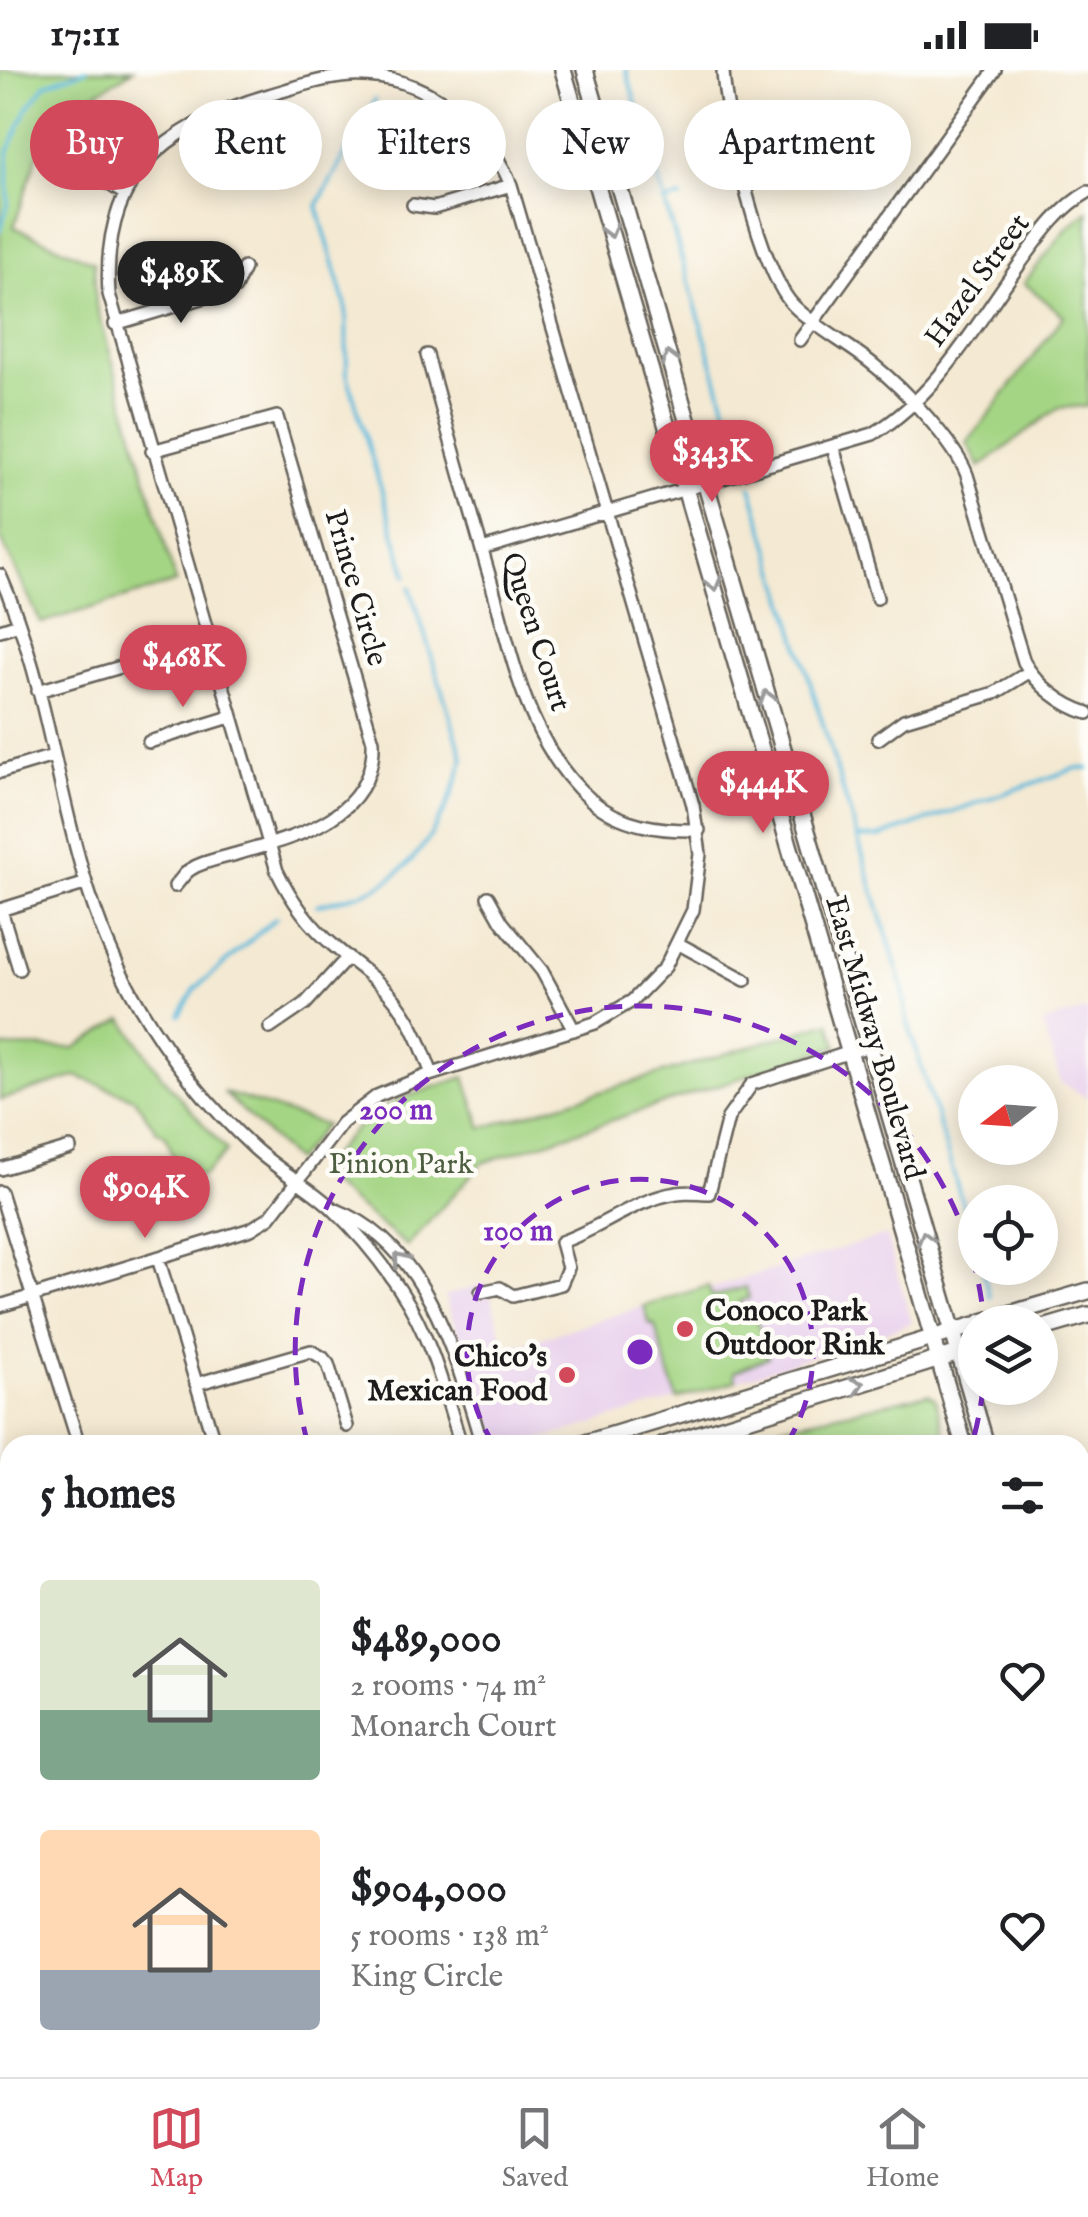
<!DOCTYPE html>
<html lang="en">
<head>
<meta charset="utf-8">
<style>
	body { margin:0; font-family:"IM FELL English",serif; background:#f6f6f6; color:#202124; height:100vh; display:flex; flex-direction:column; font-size:38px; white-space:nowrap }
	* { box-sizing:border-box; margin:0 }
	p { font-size:32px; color:#757577 }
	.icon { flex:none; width:55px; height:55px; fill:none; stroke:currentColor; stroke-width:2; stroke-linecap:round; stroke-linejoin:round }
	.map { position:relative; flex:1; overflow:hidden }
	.drawer { position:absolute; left:0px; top:1365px; width:1090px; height:642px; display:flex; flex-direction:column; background:#fff; border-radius:30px 30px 0 0; box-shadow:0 5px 25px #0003 }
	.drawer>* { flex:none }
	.top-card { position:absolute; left:30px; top:30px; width:1030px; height:90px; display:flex; gap:20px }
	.needle { width:65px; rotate:253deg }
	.fabs { position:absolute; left:958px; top:995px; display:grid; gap:20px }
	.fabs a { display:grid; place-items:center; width:100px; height:100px; border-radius:50%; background:#fff; box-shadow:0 5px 25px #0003; font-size:50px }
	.price { position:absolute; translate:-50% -85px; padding:0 22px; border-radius:35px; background:#d1495b; color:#fff; font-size:32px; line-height:65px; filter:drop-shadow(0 2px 5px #0008) }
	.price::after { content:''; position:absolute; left:50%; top:60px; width:30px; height:22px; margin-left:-15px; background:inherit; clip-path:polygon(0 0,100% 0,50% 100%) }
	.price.current { background:#222; color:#fff }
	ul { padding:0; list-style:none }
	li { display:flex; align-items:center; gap:30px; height:250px; padding:0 40px }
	li span { display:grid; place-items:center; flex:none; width:280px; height:200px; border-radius:10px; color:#555 }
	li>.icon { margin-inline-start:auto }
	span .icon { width:120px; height:120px; fill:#fffc; stroke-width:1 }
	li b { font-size:42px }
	h2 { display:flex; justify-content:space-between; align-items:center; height:120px; padding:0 40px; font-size:42px }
	.tag { padding:0 35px; border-radius:45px; background:#fff; box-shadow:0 5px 25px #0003; font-size:35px; line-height:90px }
	.tag.current { background:#d1495b; color:#fff }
	.status { display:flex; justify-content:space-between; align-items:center; height:70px; padding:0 50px; background:#fff; direction:ltr }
	.status svg { height:28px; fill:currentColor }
	.dock { display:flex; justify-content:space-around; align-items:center; height:140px; border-top:2px solid #e0e0e0; background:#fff; font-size:28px; color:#757577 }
	.dock a { display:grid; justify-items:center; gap:5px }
	.dock .current { color:#d1495b }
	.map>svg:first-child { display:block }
	.built { fill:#e9d2ed }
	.green { fill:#a4d584; stroke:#607850; stroke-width:2.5 }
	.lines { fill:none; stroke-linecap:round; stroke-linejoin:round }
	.stream { stroke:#5dbadb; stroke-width:4 }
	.minor-casing { stroke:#68645c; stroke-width:16 }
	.major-casing { stroke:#68645c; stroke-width:20 }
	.minor { stroke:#fff; stroke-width:11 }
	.major { stroke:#fff; stroke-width:15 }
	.oneway { stroke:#999 }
	.ring { fill:none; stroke:#7b2cbf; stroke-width:5; stroke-dasharray:18 12 }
	.poi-dot { fill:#d1495b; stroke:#fdfcf7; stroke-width:4 }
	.labels { text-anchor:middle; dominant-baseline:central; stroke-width:9; stroke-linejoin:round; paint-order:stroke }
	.street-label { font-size:30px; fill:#1c1c1c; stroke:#fdfcf7 }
	.park-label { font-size:30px; fill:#4c5d40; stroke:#fdfcf7 }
	.poi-label { font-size:30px; font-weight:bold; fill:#1c1c1c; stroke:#fdfcf7; text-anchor:start }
	.centre { fill:#7b2cbf; stroke:#fdfcf7; stroke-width:5 }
	.ring-label { font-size:30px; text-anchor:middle; font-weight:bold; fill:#7b2cbf; stroke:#fdfcf7; stroke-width:9; stroke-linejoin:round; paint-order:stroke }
</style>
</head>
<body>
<div class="status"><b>17:11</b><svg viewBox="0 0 49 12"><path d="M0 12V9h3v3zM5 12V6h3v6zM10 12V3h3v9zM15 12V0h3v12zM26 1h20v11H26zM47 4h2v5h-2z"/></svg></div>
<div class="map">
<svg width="1088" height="2007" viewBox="0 0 1088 2007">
	<rect width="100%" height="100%" fill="#fdfcf7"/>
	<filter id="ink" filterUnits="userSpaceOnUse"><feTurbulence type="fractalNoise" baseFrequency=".01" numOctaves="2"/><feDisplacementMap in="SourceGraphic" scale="20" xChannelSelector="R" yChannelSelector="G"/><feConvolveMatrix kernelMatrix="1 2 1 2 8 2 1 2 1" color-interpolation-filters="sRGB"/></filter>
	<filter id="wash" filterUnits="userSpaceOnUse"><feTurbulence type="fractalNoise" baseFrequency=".0048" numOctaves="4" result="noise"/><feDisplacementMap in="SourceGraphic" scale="40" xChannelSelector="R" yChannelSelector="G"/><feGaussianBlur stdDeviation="2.25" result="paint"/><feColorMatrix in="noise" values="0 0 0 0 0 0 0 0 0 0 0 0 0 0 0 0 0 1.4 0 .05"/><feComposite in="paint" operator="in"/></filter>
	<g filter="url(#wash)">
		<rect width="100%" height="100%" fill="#f4e9d2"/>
		<!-- built -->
		<path class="built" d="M1088,940V1028L1061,1013L1042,953Z
			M886,1165L912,1253L736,1311L734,1302L767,1287L753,1241L743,1245L739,1232L712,1227L709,1219Z
			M487,1213L506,1279L644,1236L650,1254H654L677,1329L523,1375H493L466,1284L444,1226Z"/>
		<!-- green -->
		<path class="green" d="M0,0H133L48,53L14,157L94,192L96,234L176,513L41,553L0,467Z
			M1088,141V336L1058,338L980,397L967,373L1064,246L1024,213L1068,157Z
			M123,949L163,1008L227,1081L204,1105L180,1107L166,1066L157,1061L134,1028L77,1006L0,1030V977L75,978Z
			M830,952L837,976L482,1093L407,1176L317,1104C367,1037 387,1032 465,1007L482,1058Z
			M223,1022L325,1055L295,1091Z
			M708,1216L712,1227L746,1217L749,1228L739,1232L742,1244L754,1241L768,1287L734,1302L736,1311L677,1329L654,1254L650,1255L644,1236Z
			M928,1324L935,1328L948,1375H697Z
			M10,1580V1685L0,1679V1583Z
			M1080,1818L1088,1845V2007H0V1971L10,1962V1998H1080Z"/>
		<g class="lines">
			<!-- stream -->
			<path class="stream" d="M626,0L731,356L744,389
				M391,1V0
				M375,30L317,136L346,236L347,304L407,506
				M664,132L681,128
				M0,161L8,134V82L27,39L46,14L86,0
				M751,417L903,918L906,946L975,1175
				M857,768L879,767L1077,698L1088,699
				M317,835C337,829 366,825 384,813C425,787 453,734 463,688L410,517
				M180,945L195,919L276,848
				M982,1198L990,1227"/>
		</g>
	</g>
	<g filter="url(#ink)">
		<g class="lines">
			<defs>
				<path id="minor" d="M723,0C725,48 761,206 795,237C819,260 850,275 875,296C903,318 955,373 967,405L1024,592C1037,615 1062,635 1088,643
					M735,75L803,54
					M109,114L125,124
					M413,135L434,138L511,115
					M115,254L235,218L244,198
					M800,270L995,0
					M427,285C446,356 467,427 487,498C511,578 525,673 591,730C621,756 661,761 699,760
					M833,377L877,528
					M152,381L277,347L373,671C376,748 296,767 236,784C223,788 203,791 191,799C185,802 180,811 175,816
					M482,479L873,364C938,325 976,254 1019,195C1039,168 1059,138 1088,122
					M0,505C61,641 57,789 132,923C164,981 205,1033 254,1078C278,1100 308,1116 332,1138C356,1161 382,1192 400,1220C431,1266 445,1323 461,1375
					M0,560L19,554
					M38,621L207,572
					M878,669L904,650L995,623L1029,602
					M149,672L230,647
					M0,702L53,686
					M488,827L502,852L542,901L574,960
					M0,840L84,814
					M1,840L19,899
					M679,874L745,910
					M270,958L305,934L348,887
					M0,1099L70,1078
					M0,1122L79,1375
					M336,1140C428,1175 457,1291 482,1375
					M158,1188L215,1375
					M481,1222L500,1218L513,1226L561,1214L568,1198L561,1172C600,1159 635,1129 677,1123C687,1121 699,1123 709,1123L728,1048L752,1014L869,976
					M0,1236L251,1159L270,1147L342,1053L377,1026L423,1007L595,953L632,931L665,897L693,840L700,784L693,735L511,115C484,51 422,3 351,6C322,8 296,17 269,25C164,56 101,106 109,224L277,801C291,830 309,855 334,876C355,895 380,910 398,934C414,955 423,980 432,1004
					M196,1314L311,1281L323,1288L328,1294L347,1356
					M1080,1531L1088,1528"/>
				<path id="major" d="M563,0L964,1375
					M585,0L986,1375
					M982,1252L1088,1221
					M1040,1259L1088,1245
					M579,1375L975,1255
					M664,1375L975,1278
					M0,1561L10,1557
					M0,1576L10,1573
					M1080,1693L1088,1721
					M1080,1769L1088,1795"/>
			</defs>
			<!-- minor casing -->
			<use href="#minor" class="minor-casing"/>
			<!-- major casing -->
			<use href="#major" class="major-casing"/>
			<!-- minor -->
			<use href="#minor" class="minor"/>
			<!-- major -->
			<use href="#major" class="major"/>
		</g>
		<!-- one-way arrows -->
		<defs><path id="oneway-chevron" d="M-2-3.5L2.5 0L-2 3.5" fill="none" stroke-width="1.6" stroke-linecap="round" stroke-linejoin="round" transform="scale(2.5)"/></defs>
		<g class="oneway">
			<use href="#oneway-chevron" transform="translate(610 161) rotate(74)"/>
			<use href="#oneway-chevron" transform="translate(669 288) rotate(-106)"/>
			<use href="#oneway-chevron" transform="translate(714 514) rotate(74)"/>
			<use href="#oneway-chevron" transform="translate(767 627) rotate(-106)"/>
			<use href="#oneway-chevron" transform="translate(925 1168) rotate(-106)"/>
			<use href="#oneway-chevron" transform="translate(400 1189) rotate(-127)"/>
			<use href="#oneway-chevron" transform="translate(857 1315) rotate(-17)"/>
		</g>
	</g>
	<!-- distance rings -->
	<g class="ring">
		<path d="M494 1375A173 173 0 1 1 786 1375"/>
		<path d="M983 1318A345 345 0 0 1 972 1374M308 1374A345 345 0 1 1 984 1252"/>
	</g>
	<!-- markers -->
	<g class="poi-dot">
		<circle cx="685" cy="1259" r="10"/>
		<circle cx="567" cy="1305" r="10"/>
	</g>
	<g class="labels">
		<!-- street labels -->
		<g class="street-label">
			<text transform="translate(978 211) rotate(-54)">Hazel Street</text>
			<text transform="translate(355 518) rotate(74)">Prince Circle</text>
			<text transform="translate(535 562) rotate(72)">Queen Court</text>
			<text transform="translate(874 968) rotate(74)">East Midway Boulevard</text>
		</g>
		<!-- park labels -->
		<g class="park-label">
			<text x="401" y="1095">Pinion Park</text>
		</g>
		<!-- poi labels -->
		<g class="poi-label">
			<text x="705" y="1242">Conoco Park<tspan x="705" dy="34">Outdoor Rink</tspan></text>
			<text x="547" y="1288" text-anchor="end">Chico's<tspan x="547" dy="34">Mexican Food</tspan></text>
		</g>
	</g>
	<circle cx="640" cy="1282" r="15" class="centre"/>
	<g class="ring-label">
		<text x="396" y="1049">200 m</text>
		<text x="518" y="1170">100 m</text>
	</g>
</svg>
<div class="fabs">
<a><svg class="needle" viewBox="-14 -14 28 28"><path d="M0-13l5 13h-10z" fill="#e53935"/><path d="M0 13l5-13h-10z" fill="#757577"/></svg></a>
<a><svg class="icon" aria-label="locate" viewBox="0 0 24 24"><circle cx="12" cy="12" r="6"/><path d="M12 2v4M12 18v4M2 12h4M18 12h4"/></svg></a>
<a><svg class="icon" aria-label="layers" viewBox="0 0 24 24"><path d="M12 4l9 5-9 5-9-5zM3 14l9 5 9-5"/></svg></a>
</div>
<b class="price current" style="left:181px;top:256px">$489K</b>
<b class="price" style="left:712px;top:435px">$343K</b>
<b class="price" style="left:183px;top:640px">$468K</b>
<b class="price" style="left:763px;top:766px">$444K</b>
<b class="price" style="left:145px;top:1171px">$904K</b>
<div class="top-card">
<a class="tag current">Buy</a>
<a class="tag">Rent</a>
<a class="tag">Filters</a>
<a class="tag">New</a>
<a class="tag">Apartment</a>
</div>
<section class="drawer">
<h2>5 homes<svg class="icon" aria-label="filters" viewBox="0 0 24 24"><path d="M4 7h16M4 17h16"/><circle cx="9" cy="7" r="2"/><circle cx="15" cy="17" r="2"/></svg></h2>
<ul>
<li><span style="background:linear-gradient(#dfe7d0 65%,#7fa58c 0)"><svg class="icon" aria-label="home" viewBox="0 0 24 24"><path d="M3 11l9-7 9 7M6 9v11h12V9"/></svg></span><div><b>$489,000</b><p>2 rooms · 74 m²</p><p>Monarch Court</p></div><svg class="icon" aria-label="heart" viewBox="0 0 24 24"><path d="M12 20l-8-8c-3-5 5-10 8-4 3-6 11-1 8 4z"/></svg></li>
<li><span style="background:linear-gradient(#ffd9b3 70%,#9aa5b1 0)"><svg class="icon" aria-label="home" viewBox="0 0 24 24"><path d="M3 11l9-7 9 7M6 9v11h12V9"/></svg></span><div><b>$904,000</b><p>5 rooms · 138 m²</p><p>King Circle</p></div><svg class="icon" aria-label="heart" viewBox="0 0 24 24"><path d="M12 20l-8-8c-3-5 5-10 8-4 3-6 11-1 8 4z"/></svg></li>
</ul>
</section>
</div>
<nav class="dock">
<a class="current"><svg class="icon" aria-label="map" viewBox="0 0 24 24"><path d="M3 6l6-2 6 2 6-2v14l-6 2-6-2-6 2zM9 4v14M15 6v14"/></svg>Map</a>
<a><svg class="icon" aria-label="saved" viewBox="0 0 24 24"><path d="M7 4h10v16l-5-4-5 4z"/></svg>Saved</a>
<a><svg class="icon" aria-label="home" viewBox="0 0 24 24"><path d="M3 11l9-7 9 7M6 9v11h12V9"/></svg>Home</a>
</nav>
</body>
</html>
